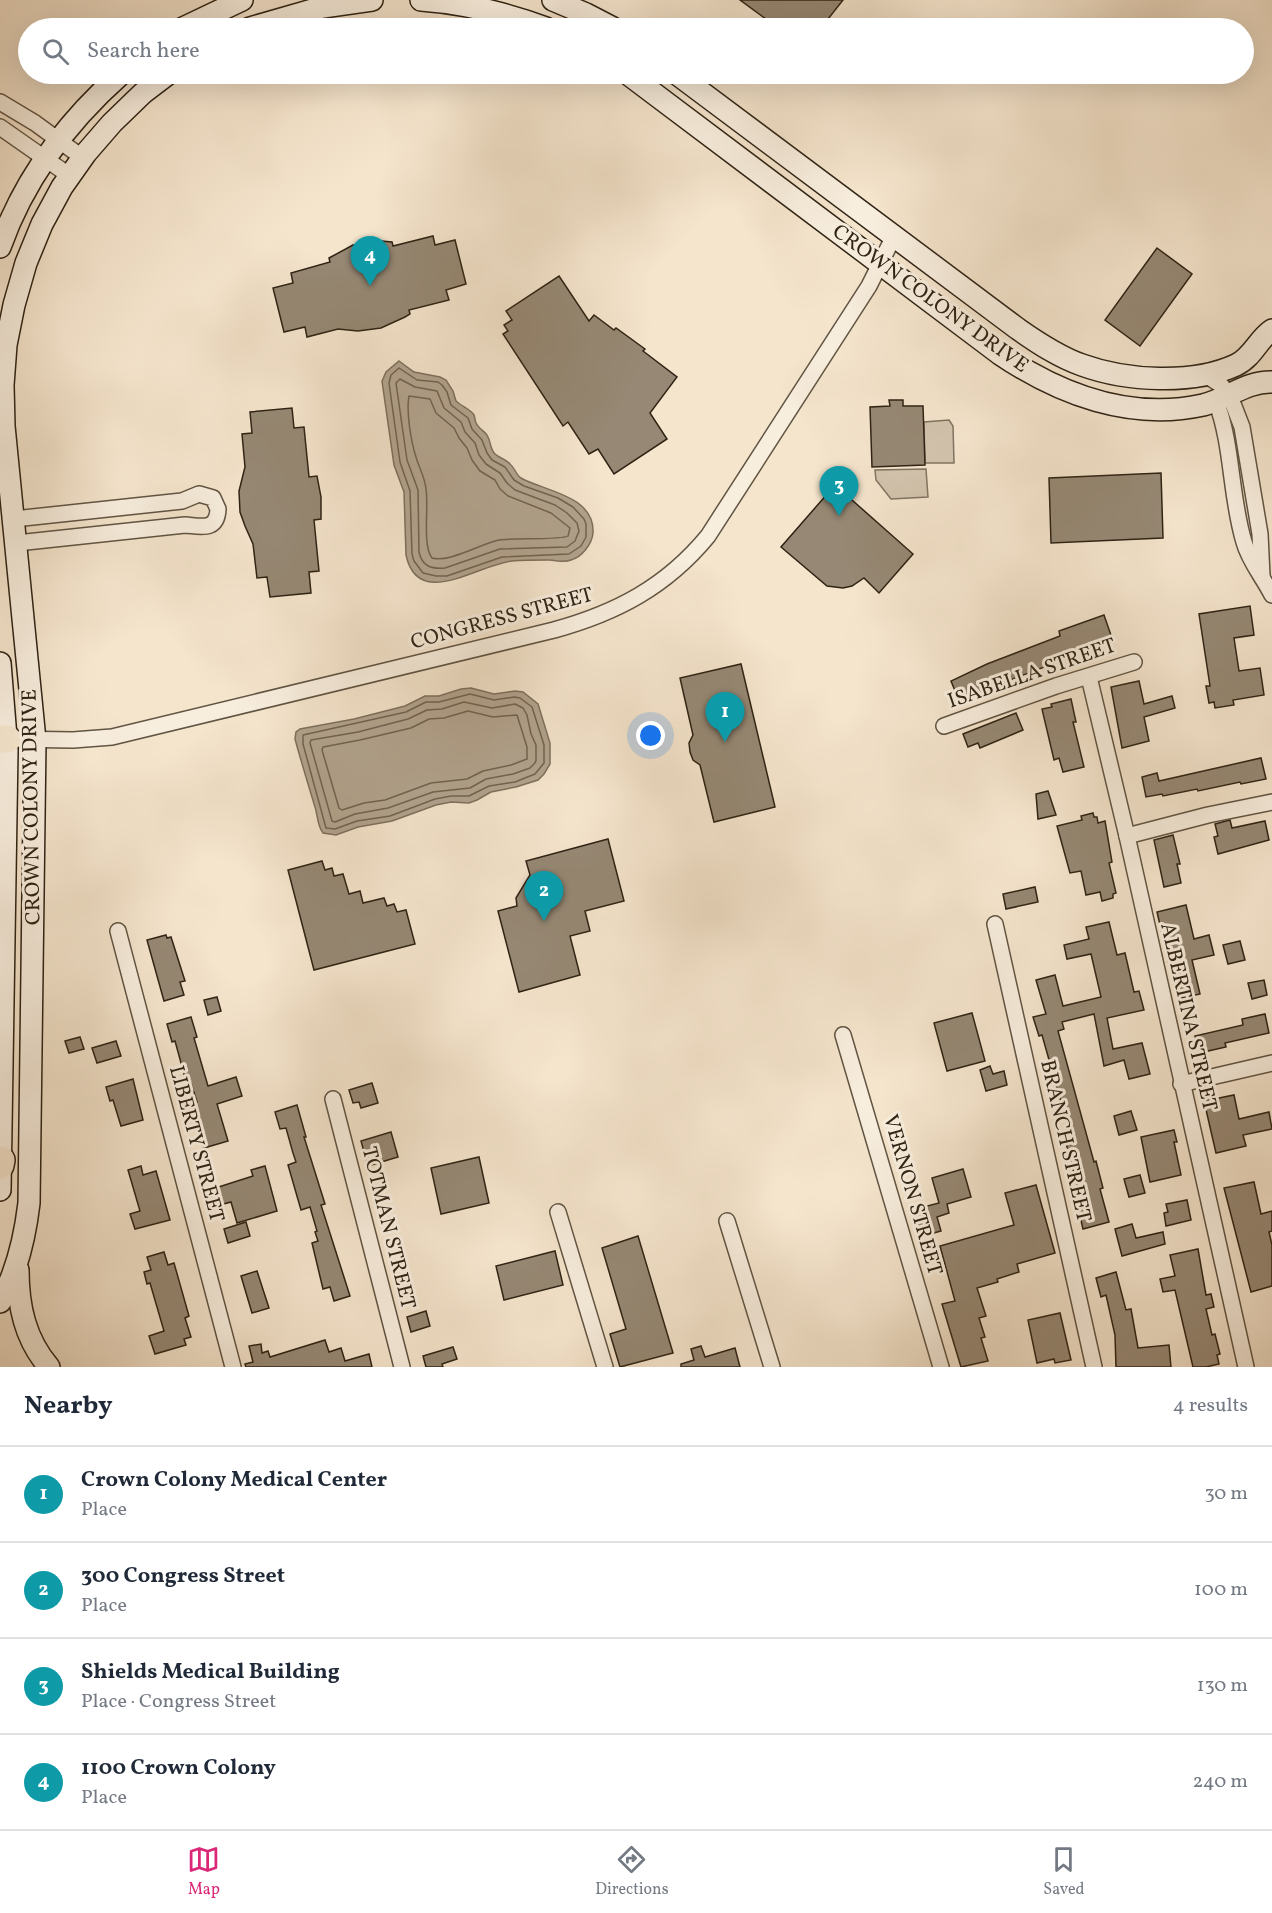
<!DOCTYPE html>
<meta charset="utf-8">
<style>
body{margin:0;font-family:Vollkorn,serif;background:#f6f6f7;color:#1f2937}
.you{position:absolute;left:651px;top:736px;width:21px;height:21px;margin:-15px;border:4px solid #fff;border-radius:50%;background:#1a73e8;box-shadow:0 0 0 9px #1a73e833}
.badge{display:grid;place-items:center;width:39px;height:39px;border-radius:50%;background:#db2777;color:#fff;font-size:20px;font-weight:700}
.pin{position:absolute;translate:-50% -50px;filter:drop-shadow(0 2px 3px #0008)}
.pin::after{content:'';position:absolute;top:32px;width:21px;height:18px;background:inherit;clip-path:polygon(0 0,100% 0,50% 100%)}
.list{margin:0;padding:0;list-style:none}
h2{display:flex;justify-content:space-between;align-items:center;height:78px;margin:0;padding:0 24px;font-size:26px}
h2 small{font-size:20px;font-weight:400;color:#747a83}
.list li{display:grid;grid-template-columns:39px 1fr auto;gap:18px;align-items:center;box-sizing:border-box;height:96px;padding:0 24px;border-top:2px solid #e0e1e3}
.list b{display:block;font-size:22px;white-space:nowrap}
.list p{margin:0;font-size:20px;white-space:nowrap;color:#747a83}
.list em{font-size:20px;font-style:normal;color:#747a83}
.icon{flex:none;width:33px;height:33px;fill:none;stroke:currentColor;stroke-width:2;stroke-linecap:round;stroke-linejoin:round}
.map{position:relative;flex:none;width:1272px;height:1367px;overflow:hidden}
.search{position:absolute;background:#fff;box-shadow:0 6px 24px #0002;left:18px;right:18px;top:18px;height:66px;display:flex;align-items:center;gap:15px;box-sizing:border-box;padding:0 21px;border-radius:33px;color:#747a83;font-size:22px}
.sheet{height:462px;background:#fff}
nav{display:flex;justify-content:space-around;align-items:center;box-sizing:border-box;height:84px;border-top:2px solid #e0e1e3;background:#fff;font-size:16px;color:#747a83}
nav a{display:grid;justify-items:center;gap:3px}
nav .on{color:#db2777}
.map>svg:first-child{display:block}
</style>
<div class="map">
<svg width="1272" height="1367" viewBox="0 0 1272 1367">
<rect width="100%" height="100%" fill="#f5e5cd"/>
<filter id="stains"><feTurbulence type="fractalNoise" baseFrequency=".00333" numOctaves="4"/><feColorMatrix values="0 0 0 0 .2 0 0 0 0 .09 0 0 0 0 .02 0 0 0 .5 -.17"/></filter>
<radialGradient id="worn" r=".72"><stop offset=".6" stop-color="#630" stop-opacity="0"/><stop offset="1" stop-color="#630" stop-opacity=".3"/></radialGradient>
<g fill="#d3c4ae" stroke="#817461" stroke-width="1.5">
<polygon points="949,420 953,426 954,463 925,463 924,422"/>
<polygon points="926,469 928,497 891,499 876,480 875,470"/>
</g>
<g fill="#b2a38e" stroke="#7e705d" stroke-width="1.5">
<path d="M399,361L414,372L440,377L446,380L453,391L456,401C461,406 470,409 474,415C475,417 475,421 476,423C479,429 486,432 488,437C491,443 490,449 495,454C499,458 506,459 510,464C515,468 516,475 521,478C543,491 595,495 593,533C592,544 582,557 571,560C564,563 556,560 549,560C537,560 524,560 512,561C479,564 418,611 406,555L404,492L394,465L382,381L386,372Z"/>
<path d="M471,688L494,694L515,691L523,692L538,704L550,743V764L544,774L538,780L516,787L491,792L477,800L469,803L451,802L436,805L392,821L358,827L336,835L323,833C317,825 318,816 315,807C308,784 301,761 295,739L296,732L300,729L354,719L405,706L425,696H439L461,689Z"/>
</g>
<g fill="none" stroke-linecap="round" stroke-linejoin="round">
<g stroke="#706351" stroke-width="1.5">
<polygon points="399,368 417,380 438,382 442,385 447,392 451,405 468,418 472,429 482,440 487,453 492,460 505,467 514,480 524,486 558,498 573,507 584,519 586,524 586,537 581,546 569,554 502,557 447,576 436,576 423,573 414,561 412,554 410,491 400,462 389,383 391,375"/>
<path d="M400,379L415,387L437,391L444,408L461,422L465,432L475,443L479,455L486,464L500,473L507,483L515,490L555,505L567,513L577,523L579,531L575,541L567,547L500,549L445,568C432,569 422,567 419,552L418,490L407,460L396,383Z"/>
<path d="M409,396L430,399L436,413L454,428L459,438L467,448L472,460L480,471L495,480L500,489L508,496L551,513L570,528L568,536C562,540 512,538 499,540C480,544 449,563 432,558C422,545 429,507 426,489C425,477 419,468 416,457C411,442 406,411 409,396Z"/>
<polygon points="470,694 494,700 514,697 520,698 532,707 544,745 544,763 535,774 515,782 489,786 469,796 451,796 435,799 390,816 357,821 335,829 326,828 303,744 303,735 406,712 426,702 439,702"/>
<polygon points="464,702 492,708 515,704 523,708 527,715 531,734 536,745 536,761 534,764 530,768 513,774 486,779 470,788 433,792 388,808 355,814 335,822 332,821 310,743 311,740 358,732 408,719 427,710 442,709"/>
<polygon points="468,711 493,717 517,715 527,747 527,759 511,765 483,771 467,779 431,783 385,800 364,803 342,810 339,808 322,750 323,747 360,740 411,728 429,719 444,718"/>
</g>
</g>
<g fill="#968874" stroke="#2f2314" stroke-width="1.5">
<polygon points="740,0 843,0 821,28 778,28"/>
<polygon points="433,236 435,245 455,240 466,284 446,290 449,300 409,310 410,314 405,317 381,328 358,331 338,329 307,337 305,327 284,332 273,288 293,283 291,273 330,262 329,258 353,245 381,241 392,242 393,246"/>
<polygon points="1157,248 1192,274 1140,346 1105,320"/>
<polygon points="559,276 589,321 594,315 614,330 616,328 645,349 643,351 677,377 650,413 667,439 614,474 598,449 589,454 568,422 563,426 503,334 508,331 504,325 512,320 506,311"/>
<polygon points="889,400 903,400 903,406 923,406 925,465 872,467 870,407 890,406"/>
<polygon points="292,408 294,428 304,427 309,477 317,476 321,497 321,519 314,520 319,571 309,572 311,593 270,597 267,577 257,578 253,544 245,526 240,512 239,491 245,467 242,434 252,433 250,412"/>
<polygon points="1161,473 1163,538 1051,543 1049,478"/>
<polygon points="835,485 913,554 879,593 864,578 852,586 843,588 827,586 781,547"/>
<polygon points="1250,606 1254,635 1234,638 1239,671 1260,668 1264,695 1233,700 1234,705 1215,708 1214,702 1209,703 1206,686 1210,686 1199,614"/>
<polygon points="1104,615 1113,641 976,693 978,698 961,705 951,681 987,664 1060,636 1059,631"/>
<polygon points="741,664 775,807 714,822 700,765 693,760 690,752 689,743 693,735 680,678"/>
<polygon points="1139,681 1144,704 1172,696 1175,708 1144,717 1149,741 1122,748 1111,687"/>
<polygon points="1071,699 1076,722 1073,722 1084,767 1063,772 1059,758 1054,760 1042,709 1052,707 1051,704"/>
<polygon points="1016,713 1023,730 980,748 978,743 968,747 963,734"/>
<polygon points="1261,758 1266,779 1241,784 1240,782 1198,791 1197,789 1163,796 1162,794 1146,797 1142,777 1157,773 1159,781"/>
<polygon points="1048,791 1056,815 1038,819 1036,794"/>
<polygon points="1093,813 1094,817 1097,817 1098,823 1105,821 1112,862 1109,863 1116,893 1113,894 1113,898 1102,901 1100,892 1086,895 1081,871 1070,873 1057,826 1082,820 1081,816"/>
<polygon points="1230,820 1232,828 1265,821 1269,840 1218,854 1214,837 1218,836 1215,824"/>
<polygon points="1173,835 1180,864 1177,864 1181,883 1164,887 1154,840"/>
<polygon points="608,839 624,901 585,911 590,931 570,936 580,975 519,992 498,911 517,906 516,898 530,875 526,861"/>
<polygon points="322,861 325,870 332,868 334,876 343,874 349,894 360,891 363,903 384,898 387,906 394,904 397,912 406,910 415,944 314,970 288,870"/>
<polygon points="1035,887 1038,902 1006,909 1003,894"/>
<polygon points="1186,905 1194,939 1209,935 1214,955 1192,960 1200,994 1177,999 1157,912"/>
<polygon points="1109,922 1117,955 1125,953 1134,992 1139,991 1144,1010 1107,1018 1113,1049 1142,1043 1150,1074 1129,1079 1124,1060 1104,1066 1094,1014 1062,1022 1064,1029 1058,1031 1094,1162 1096,1161 1103,1188 1100,1189 1109,1222 1083,1229 1078,1208 1083,1206 1064,1136 1070,1134 1042,1035 1039,1036 1033,1017 1046,1014 1036,980 1055,975 1063,1006 1101,997 1091,954 1067,959 1064,945 1089,939 1086,927"/>
<polygon points="166,935 167,938 171,937 185,981 180,982 184,995 164,1001 147,940"/>
<polygon points="1240,941 1245,960 1228,964 1223,945"/>
<polygon points="1264,980 1267,995 1252,999 1248,983"/>
<polygon points="217,997 221,1011 208,1015 204,1000"/>
<polygon points="972,1013 985,1061 947,1071 934,1023"/>
<polygon points="1265,1014 1269,1033 1225,1043 1226,1047 1199,1053 1195,1036 1243,1025 1242,1019"/>
<polygon points="191,1017 197,1037 194,1038 208,1086 236,1077 242,1096 217,1104 228,1141 204,1148 189,1104 197,1102 190,1080 186,1081 175,1041 172,1042 167,1024"/>
<polygon points="80,1037 84,1049 69,1053 65,1041"/>
<polygon points="116,1041 121,1056 97,1063 92,1048"/>
<polygon points="990,1066 993,1074 1004,1071 1007,1085 986,1091 980,1070"/>
<polygon points="133,1079 143,1120 121,1126 113,1100 110,1101 106,1087"/>
<polygon points="372,1083 378,1103 361,1108 359,1102 353,1103 349,1090"/>
<polygon points="1234,1095 1239,1119 1269,1112 1272,1129 1243,1135 1246,1146 1216,1153 1204,1101"/>
<polygon points="297,1105 306,1137 304,1137 325,1204 321,1205 350,1296 334,1301 330,1287 323,1289 312,1243 318,1241 315,1232 317,1231 310,1207 301,1210 288,1165 296,1162 293,1153 286,1128 280,1129 275,1112"/>
<polygon points="1131,1111 1137,1130 1119,1135 1114,1116"/>
<polygon points="1174,1130 1177,1142 1174,1142 1181,1175 1150,1182 1141,1137"/>
<polygon points="391,1132 398,1157 368,1166 361,1141"/>
<polygon points="479,1157 489,1203 441,1214 431,1168"/>
<polygon points="141,1166 143,1175 156,1171 170,1220 135,1229 130,1214 140,1211 128,1170"/>
<polygon points="265,1166 277,1211 237,1223 231,1202 220,1205 219,1200 209,1203 206,1191 253,1176 251,1170"/>
<polygon points="963,1169 971,1197 947,1204 949,1213 937,1217 941,1231 923,1236 920,1227 917,1228 912,1210 939,1203 932,1178"/>
<polygon points="1140,1175 1145,1193 1129,1197 1124,1179"/>
<polygon points="1254,1182 1261,1214 1272,1211 1272,1231 1269,1232 1272,1245 1272,1286 1251,1292 1224,1188"/>
<polygon points="1036,1185 1055,1253 1017,1264 1019,1272 997,1279 998,1282 977,1288 986,1316 979,1318 985,1337 981,1338 988,1361 961,1367 942,1304 955,1301 940,1246 1014,1225 1005,1193"/>
<polygon points="1187,1200 1191,1220 1166,1226 1164,1213 1168,1212 1166,1204"/>
<polygon points="246,1222 250,1236 228,1243 224,1229"/>
<polygon points="1132,1224 1136,1238 1163,1232 1165,1244 1122,1256 1115,1229"/>
<polygon points="638,1236 673,1353 620,1367 610,1334 626,1329 602,1248"/>
<polygon points="1198,1249 1206,1295 1211,1294 1214,1307 1206,1309 1212,1335 1215,1334 1220,1354 1217,1355 1219,1364 1206,1367 1193,1367 1175,1290 1163,1292 1160,1279 1175,1276 1170,1255"/>
<polygon points="555,1251 563,1285 504,1300 496,1266"/>
<polygon points="164,1252 168,1265 174,1263 189,1316 185,1318 191,1337 184,1339 186,1345 155,1354 149,1336 164,1331 150,1283 147,1284 144,1272 151,1270 147,1257"/>
<polygon points="257,1271 269,1308 252,1313 241,1276"/>
<polygon points="1116,1272 1126,1310 1131,1309 1138,1348 1169,1345 1171,1367 1116,1367 1115,1335 1106,1295 1101,1297 1096,1278"/>
<polygon points="426,1311 430,1326 411,1332 407,1317"/>
<polygon points="1060,1313 1071,1360 1055,1363 1054,1359 1037,1363 1028,1320"/>
<polygon points="325,1340 329,1352 341,1348 345,1361 369,1354 372,1367 246,1367 245,1364 253,1362 249,1346 261,1344 262,1353 268,1351 270,1357"/>
<polygon points="701,1346 705,1357 735,1348 740,1367 681,1367 681,1364 694,1360 691,1349"/>
<polygon points="453,1347 457,1359 442,1364 443,1367 426,1367 423,1356"/>
</g>
<g fill="none" stroke-linecap="round" stroke-linejoin="round">
<g stroke="#605442" stroke-width="18">
<g id="street">
<polyline points="0,102 35,123 83,158"/>
<polyline points="0,127 70,176"/>
<polyline points="1204,374 1221,385 1230,396 1242,427 1260,534 1262,576"/>
<path d="M1216,401C1233,446 1230,496 1244,542C1249,561 1263,577 1272,595"/>
<path d="M14,519L182,501L199,494L213,498L218,509C217,532 200,526 185,525L17,543"/>
<polyline points="1089,677 1127,836 1246,1367"/>
<polyline points="944,726 1056,686 1134,662"/>
<path d="M7,739L73,740L112,737L554,630C616,613 666,587 708,536L869,286L894,236"/>
<polyline points="1127,836 1208,815 1272,802"/>
<polyline points="995,924 1094,1367"/>
<polyline points="118,931 233,1367"/>
<polyline points="843,1035 941,1367"/>
<polyline points="1181,1084 1272,1063"/>
<polyline points="333,1099 402,1367"/>
<polyline points="558,1212 605,1367"/>
<polyline points="727,1221 772,1367"/>
</g>
</g>
<g stroke="#2f2314" stroke-width="24">
<g id="secondary">
<path d="M421,0C464,3 505,13 546,28"/>
<polyline points="553,0 586,14 613,28"/>
<polyline points="183,28 242,0"/>
<polyline points="250,28 323,7 372,0"/>
<path d="M628,74L1000,354C1059,394 1130,421 1203,405C1227,399 1247,381 1272,382"/>
<path d="M677,74L1018,329C1038,343 1059,357 1082,365C1126,381 1193,385 1236,365C1253,357 1258,339 1272,330"/>
<path d="M0,247C24,179 68,121 121,74"/>
<polyline points="0,663 7,750 0,1190"/>
<path d="M18,1270C18,1306 25,1339 49,1367"/>
<path d="M0,1302C17,1272 25,1237 29,1203L35,740L4,426L3,385L6,345L14,305L26,263L42,224L62,187L86,153L112,123L143,93L168,74"/>
</g>
</g>
<g stroke="#2f2314" stroke-width="30">
<g id="highway">
<polyline points="0,739 7,739"/>
<polyline points="0,1165 1,1160"/>
</g>
</g>
<use href="#street" stroke="#f8eede" stroke-width="15"/>
<use href="#secondary" stroke="#f8eede" stroke-width="21"/>
<use href="#highway" stroke="#f5e5cd" stroke-width="27"/>
</g>
<g text-anchor="middle" dominant-baseline="central" stroke-width="6" stroke-linejoin="round" paint-order="stroke">
<g font-size="21" fill="#2f2314" stroke="#f8eede">
<text transform="translate(930 299) rotate(36)">CROWN COLONY DRIVE</text>
<text transform="translate(502 619) rotate(-15)">CONGRESS STREET</text>
<text transform="translate(1032 674) rotate(-19)">ISABELLA STREET</text>
<text transform="translate(32 807) rotate(-91)">CROWN COLONY DRIVE</text>
<text transform="translate(1188 1017) rotate(77)">ALBERTINA STREET</text>
<text transform="translate(1065 1141) rotate(77)">BRANCH STREET</text>
<text transform="translate(196 1144) rotate(75)">LIBERTY STREET</text>
<text transform="translate(912 1195) rotate(74)">VERNON STREET</text>
<text transform="translate(388 1228) rotate(76)">TOTMAN STREET</text>
</g>
</g>
<rect width="100%" height="100%" filter="url(#stains)"/>
<rect width="100%" height="100%" fill="url(#worn)"/>
</svg>
<div class="you"></div>
<div class="pin badge" style="left:725px;top:742px;background:#0f9aa8">1</div>
<div class="pin badge" style="left:544px;top:921px;background:#0f9aa8">2</div>
<div class="pin badge" style="left:839px;top:516px;background:#0f9aa8">3</div>
<div class="pin badge" style="left:370px;top:286px;background:#0f9aa8">4</div>
<div class="search"><svg class="icon" aria-label="search" viewBox="0 0 24 24"><circle cx="10" cy="10" r="6"/><path d="M15 15l6 6"/></svg>Search here</div>
</div>
<section class="sheet">
<h2>Nearby<small>4 results</small></h2>
<ul class="list">
<li><span class="badge" style="background:#0f9aa8">1</span><div><b>Crown Colony Medical Center</b><p>Place</p></div><em>30 m</em></li>
<li><span class="badge" style="background:#0f9aa8">2</span><div><b>300 Congress Street</b><p>Place</p></div><em>100 m</em></li>
<li><span class="badge" style="background:#0f9aa8">3</span><div><b>Shields Medical Building</b><p>Place · Congress Street</p></div><em>130 m</em></li>
<li><span class="badge" style="background:#0f9aa8">4</span><div><b>1100 Crown Colony</b><p>Place</p></div><em>240 m</em></li>
</ul>
</section>
<nav>
<a class="on"><svg class="icon" aria-label="map" viewBox="0 0 24 24"><path d="M3 6l6-2 6 2 6-2v14l-6 2-6-2-6 2zM9 4v14M15 6v14"/></svg>Map</a>
<a><svg class="icon" aria-label="directions" viewBox="0 0 24 24"><path d="M12 3l9 9-9 9-9-9zM9 14v-3h6M13 9l2 2-2 2"/></svg>Directions</a>
<a><svg class="icon" aria-label="saved" viewBox="0 0 24 24"><path d="M7 4h10v16l-5-4-5 4z"/></svg>Saved</a>
</nav>
